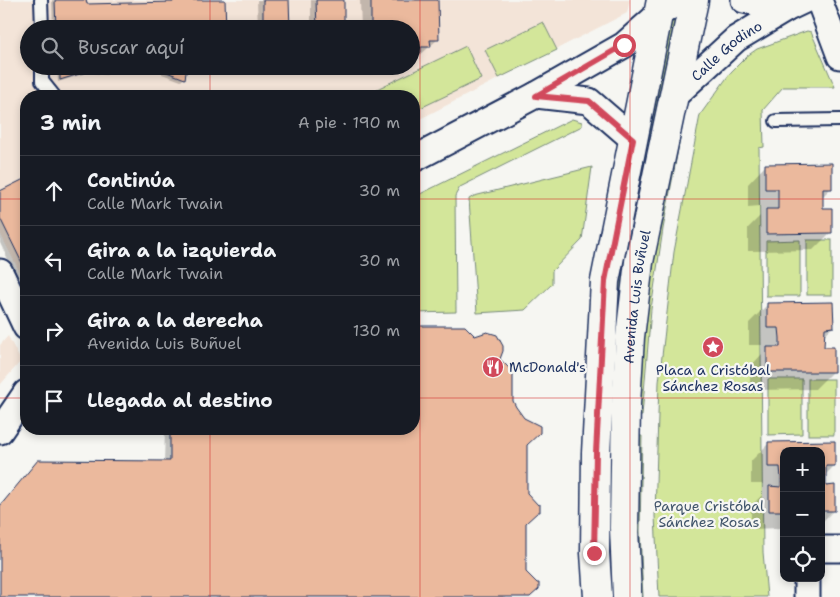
<!DOCTYPE html>
<html lang="es">
<meta charset="utf-8">
<style>
body{margin:0;font-family:"Shantell Sans",sans-serif;background:#242831;color:#f1f3f6}
.controls{position:absolute;right:15px;bottom:15px;display:grid;overflow:hidden;border-radius:10px;box-shadow:0 2px 8px #0003}
.controls button{width:45px;height:45px;display:grid;place-items:center;padding:0;border:0;border-bottom:1px solid #363941;background:#171b24;color:#f1f3f6;font:25px sans-serif}
.stop{position:absolute;width:15px;height:15px;margin:-11px;border:4px solid #d1495b;border-radius:50%;background:#fff}
.stop.end{background:#d1495b;border-color:#fff;box-shadow:0 1px 5px #0008}
.list{margin:0;padding:0;list-style:none}
h2{display:flex;justify-content:space-between;align-items:center;height:65px;margin:0;padding:0 20px;font-size:21px}
h2 small{font-size:16px;font-weight:400;color:#9ea1a6}
.list li{display:grid;grid-template-columns:32px 1fr auto;gap:15px;align-items:center;box-sizing:border-box;height:70px;padding:0 20px;border-top:1px solid #363941}
.list b{display:block;font-size:19px;white-space:nowrap}
.list p{margin:0;font-size:16px;white-space:nowrap;color:#9ea1a6}
.list em{font-size:16px;font-style:normal;color:#9ea1a6}
.icon{flex:none;width:28px;height:28px;fill:none;stroke:currentColor;stroke-width:2;stroke-linecap:round;stroke-linejoin:round}
.map{position:relative;flex:none;width:840px;height:597px;overflow:hidden}
.search{position:absolute;background:#171b24;box-shadow:0 2px 8px #0003;left:20px;top:20px;width:400px;height:55px;display:flex;align-items:center;gap:12px;box-sizing:border-box;padding:0 18px;border-radius:28px;color:#9ea1a6;font-size:19px}
.panel{position:absolute;background:#171b24;box-shadow:0 2px 8px #0003;left:20px;top:90px;width:400px;height:345px;border-radius:20px}
.map>svg:first-child{display:block}
</style>
<div class="map">
<svg width="840" height="597" viewBox="0 0 840 597">
<rect width="100%" height="100%" fill="#f6f6f2"/>
<filter id="ink" filterUnits="userSpaceOnUse"><feTurbulence type="fractalNoise" baseFrequency=".02" numOctaves="2"/><feDisplacementMap in="SourceGraphic" scale="10" xChannelSelector="R" yChannelSelector="G"/><feConvolveMatrix kernelMatrix="1 2 1 2 8 2 1 2 1" color-interpolation-filters="sRGB"/></filter>
<g filter="url(#ink)">
<g fill="#f3e4d8" fill-rule="evenodd">
<path d="M0,0H630L627,13L414,122V96H26V285L0,233ZM29,29H411V66H29Z"/>
<polygon points="8,336 21,361 0,385 0,345"/>
</g>
<g fill="#d3e69a" stroke="#778a7c">
<polygon points="672,12 678,13 614,418 608,417 618,300 623,258"/>
<polygon points="543,22 557,50 499,78 485,50"/>
<polygon points="807,31 811,32 835,87 783,87 763,110 764,147 759,148 763,552 767,597 659,597 655,516 659,382 674,252 700,115 731,72 747,56 757,49"/>
<polygon points="466,46 481,79 414,111 414,96 381,96 377,89"/>
<path d="M686,107L663,229L651,309L642,416H638C643,342 651,269 665,196C671,166 675,136 686,107Z"/>
<polygon points="572,119 582,122 582,126 460,187 455,196 456,312 414,313 414,197"/>
<polygon points="592,167 582,240 552,271 552,284 525,310 477,313 469,199 474,196"/>
<polygon points="800,240 800,296 766,296 766,241"/>
<rect x="807" y="240" width="25" height="55"/>
<polygon points="768,379 802,379 802,434 768,435"/>
<rect x="808" y="379" width="26" height="56"/>
<polygon points="607,434 614,434 615,597 609,597"/>
<polygon points="637,436 642,436 640,531 643,597 638,597"/>
</g>
<g fill="#0003">
<polygon points="52,0 85,0 85,5 171,3 171,0 224,0 225,29 53,29"/>
<polygon points="257,0 288,0 288,29 258,29"/>
<rect x="311" y="0" width="31" height="29"/>
<polygon points="360,0 437,0 437,40 418,57 414,57 411,60 411,29 361,29"/>
<polygon points="57,66 186,66 184,78 181,81 162,74 161,67 108,69 109,73 106,75 88,72 58,82"/>
<polygon points="349,66 377,66 377,71 375,74 349,75"/>
<polygon points="386,66 403,66 400,69 390,69"/>
<polygon points="766,165 831,188 822,197 822,210 831,232 813,250 748,251 748,228 760,216 760,206 748,207 748,184"/>
<polygon points="26,179 26,289 23,290 0,243 0,192"/>
<polygon points="767,305 833,327 823,336 823,348 833,371 815,389 750,390 750,367 762,354 762,345 749,345 749,323"/>
<polygon points="414,327 464,327 498,360 526,445 525,494 539,511 525,522 525,573 528,597 0,597 0,507 164,462 165,429 414,429"/>
<polygon points="834,442 834,466 825,475 825,487 834,510 821,523 821,451 784,451 784,528 751,529 751,506 763,494 763,484 751,484 751,461 769,443"/>
</g>
<g fill="#ebb99d" stroke="#1b2f5e">
<polygon points="55,0 86,0 87,4 173,2 173,0 225,0 226,29 56,29"/>
<polygon points="263,0 289,0 290,29 263,29"/>
<polygon points="316,0 344,0 344,29 317,29"/>
<polygon points="371,0 438,0 439,40 430,40 431,47 421,47 421,52 411,58 411,29 371,29"/>
<polygon points="60,66 119,66 109,66 110,73 92,70 60,80"/>
<polygon points="164,66 187,66 185,79 164,71"/>
<polygon points="351,66 379,66 379,72 352,73"/>
<polygon points="832,163 832,189 823,189 823,208 832,208 832,233 766,234 766,209 778,209 778,189 765,189 765,164"/>
<polygon points="26,178 26,271 0,218 0,191"/>
<polygon points="833,302 834,327 825,328 824,347 834,347 834,372 767,372 767,347 780,347 780,338 779,328 767,328 767,303"/>
<polygon points="414,326 465,326 475,336 487,332 497,335 503,346 503,351 500,359 513,372 513,401 516,407 524,418 540,426 540,433 527,445 527,493 538,505 540,504 540,512 538,512 526,523 526,572 537,583 539,583 539,589 530,597 0,597 0,506 38,460 170,461 170,429 414,429"/>
<polygon points="835,441 835,466 826,466 826,486 835,485 835,511 821,511 821,451 784,451 784,511 769,511 769,486 781,487 781,478 780,467 768,467 768,442"/>
</g>
<g fill="none" stroke-linecap="round" stroke-linejoin="round">
<g stroke="#1b2f5e" stroke-width="16">
<g id="lane">
<polyline points="41,0 42,29"/>
<polyline points="42,66 42,81 54,96"/>
<polyline points="776,121 840,120"/>
</g>
</g>
<g stroke="#1b2f5e" stroke-width="29">
<g id="street">
<polyline points="744,0 786,9"/>
<polyline points="819,0 840,56"/>
<polyline points="536,95 589,101 633,139"/>
<path id="s1" d="M673,97L736,39L786,9L805,0"/>
<polyline points="414,159 536,95 624,45 659,14 680,0"/>
<polyline points="0,272 26,327"/>
<polyline points="0,431 26,393"/>
<polyline points="821,549 840,549"/>
<polyline points="807,578 807,597"/>
</g>
</g>
<g stroke="#1b2f5e" stroke-width="31">
<g id="secondary">
<polyline points="598,597 595,553 596,453 605,281 661,0"/>
<path id="s2" d="M627,597L624,528L626,404L630,337L639,262L694,0"/>
</g>
</g>
<use href="#lane" stroke="#f6f6f2" stroke-width="12"/>
<use href="#street" stroke="#f6f6f2" stroke-width="25"/>
<use href="#secondary" stroke="#f6f6f2" stroke-width="28"/>
</g>
</g>
<g fill="none" stroke-linecap="round" stroke-linejoin="round" filter="url(#ink)">
<polyline stroke="#d1495b" stroke-width="6" points="594,553 596,453 605,281 633,139 589,101 536,96 624,45"/>
</g>
<path fill="none" stroke="#d62828" stroke-width="1" stroke-opacity="0.55" d="M210,0V29M420,0V597M630,0V597M210,66V96M0,199H26M414,199H840M0,398H26M414,398H840M210,429V597"/>
<defs>
<g id="sight-disc" transform="scale(1.125)"><circle r="9.5" fill="#d1495b" stroke="#f6f6f2"/><path d="M0-6L1.8-2.2L6-1.7L2.9 1.2L3.7 5.4L0 3.3L-3.7 5.4L-2.9 1.2L-6-1.7L-1.8-2.2Z" fill="#fff"/></g>
<g id="restaurant-disc" transform="scale(1.125)"><circle r="9.5" fill="#d1495b" stroke="#f6f6f2"/><path d="M-5-6h1v4h1v-4h1v4h1v-4h1v5L-1.5 .5V6h-2V.5L-5-1ZM5-6V6H3V1.5H1.5Q1.5-4 5-6Z" fill="#fff"/></g>
</defs>
<g fill-rule="evenodd">
<use href="#sight-disc" x="713" y="347"/>
<use href="#restaurant-disc" x="493" y="367"/>
</g>
<g text-anchor="middle" dominant-baseline="central" stroke-width="4.5" stroke-linejoin="round" paint-order="stroke">
<g font-size="14" fill="#1b2f5e" stroke="#f6f6f2">
<text stroke="none"><textPath href="#s1" startOffset="71">Calle Godino</textPath></text>
<text stroke="none"><textPath href="#s2" startOffset="301">Avenida Luis Buñuel</textPath></text>
</g>
<g font-size="14" fill="#1b2f5e" stroke="#f6f6f2" text-anchor="start">
<text x="509" y="367">McDonald's</text>
<text x="713" y="370" text-anchor="middle">Placa a Cristóbal<tspan x="713" dy="16">Sánchez Rosas</tspan></text>
</g>
<g font-size="14" fill="#40546a" stroke="#f6f6f2">
<text x="709" y="506">Parque Cristóbal<tspan x="709" dy="16">Sánchez Rosas</tspan></text>
</g>
</g>
</svg>
<div class="controls">
<button>+</button>
<button>−</button>
<button><svg class="icon" aria-label="locate" viewBox="0 0 24 24"><circle cx="12" cy="12" r="6"/><path d="M12 2v4M12 18v4M2 12h4M18 12h4"/></svg></button>
</div>
<div class="stop" style="left:624px;top:45px"></div>
<div class="stop end" style="left:594px;top:553px"></div>
<div class="search"><svg class="icon" aria-label="search" viewBox="0 0 24 24"><circle cx="10" cy="10" r="6"/><path d="M15 15l6 6"/></svg>Buscar aquí</div>
<section class="panel">
<h2>3 min<small>A pie · 190 m</small></h2>
<ul class="list">
<li><svg class="icon" aria-label="ahead" viewBox="0 0 24 24"><path d="M12 20V5M6 11l6-6 6 6"/></svg><div><b>Continúa</b><p>Calle Mark Twain</p></div><em>30 m</em></li>
<li><svg class="icon" aria-label="left" viewBox="0 0 24 24"><path d="M17 20v-9H6M10 6l-5 5 5 5"/></svg><div><b>Gira a la izquierda</b><p>Calle Mark Twain</p></div><em>30 m</em></li>
<li><svg class="icon" aria-label="right" viewBox="0 0 24 24"><path d="M7 20v-9h11M14 6l5 5-5 5"/></svg><div><b>Gira a la derecha</b><p>Avenida Luis Buñuel</p></div><em>130 m</em></li>
<li><svg class="icon" aria-label="arrive" viewBox="0 0 24 24"><path d="M6 21V4h12l-3 4 3 4H6"/></svg><div><b>Llegada al destino</b></div></li>
</ul>
</section>
</div>
